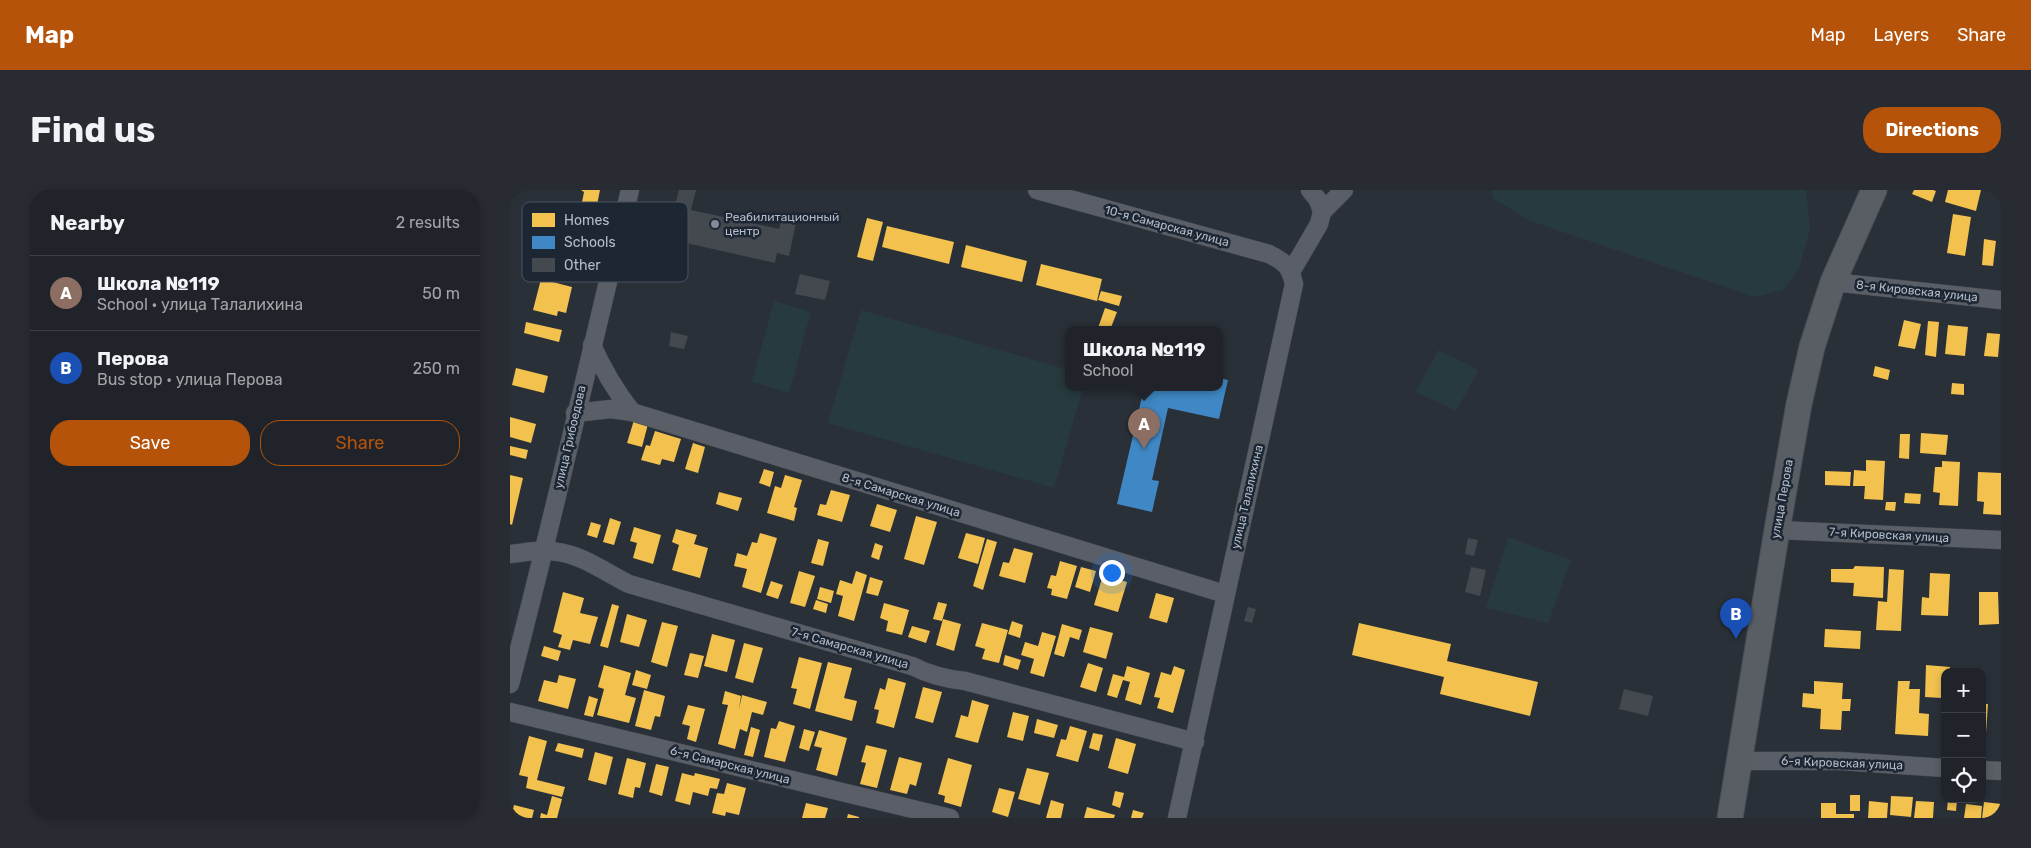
<!DOCTYPE html>
<meta charset="utf-8">
<style>
body{margin:0;font-family:Rubik,sans-serif;background:#282c32;color:#f1f3f6}
.controls{position:absolute;right:15px;bottom:15px;display:grid;overflow:hidden;border-radius:10px;box-shadow:0 2px 8px #0003}
.controls button{width:45px;height:45px;display:grid;place-items:center;padding:0;border:0;border-bottom:1px solid #3d4147;background:#20242a;color:#f1f3f6;font:25px sans-serif}
.you{position:absolute;left:601px;top:382px;width:18px;height:18px;margin:-12px;border:4px solid #fff;border-radius:50%;background:#1a73e8;box-shadow:0 0 0 8px #1a73e833}
.badge{display:grid;place-items:center;width:32px;height:32px;border-radius:50%;background:#b45309;color:#fff;font-size:16px;font-weight:700}
.pin{position:absolute;translate:-50% -41px;filter:drop-shadow(0 1px 2px #0008)}
.pin::after{content:'';position:absolute;top:26px;width:18px;height:15px;background:inherit;clip-path:polygon(0 0,100% 0,50% 100%)}
.popup{position:absolute;left:555px;top:136px;width:158px;height:65px;box-sizing:border-box;display:grid;place-content:center;border-radius:10px;background:#20242a;filter:drop-shadow(0 1px 4px #0005);font-size:16px;white-space:nowrap;color:#a2a4a8}
.popup b{font-size:19px;color:#f1f3f6}
.popup::after{content:'';position:absolute;left:50%;top:100%;margin-left:-10px;border:10px solid transparent;border-top-color:#20242a}
.list{margin:0;padding:0;list-style:none}
h2{display:flex;justify-content:space-between;align-items:center;height:65px;margin:0;padding:0 20px;font-size:21px}
h2 small{font-size:16px;font-weight:400;color:#a2a4a8}
.list li{display:grid;grid-template-columns:32px 1fr auto;gap:15px;align-items:center;box-sizing:border-box;height:75px;padding:0 20px;border-top:1px solid #3d4147}
.list b{display:block;font-size:19px;white-space:nowrap}
.list p{margin:0;font-size:16px;white-space:nowrap;color:#a2a4a8}
.list em{font-size:16px;font-style:normal;color:#a2a4a8}
.actions{display:flex;gap:10px;padding:15px 20px}
.actions a{flex:1;padding:11px 0;border:1px solid #b45309;border-radius:20px;text-align:center;font-size:18px;color:#b45309}
.actions .main{background:#b45309;color:#fff}
.icon{flex:none;width:28px;height:28px;fill:none;stroke:currentColor;stroke-width:2;stroke-linecap:round;stroke-linejoin:round}
.map{position:relative;flex:none;width:1491px;height:628px;overflow:hidden;border-radius:20px}
header{display:flex;align-items:center;gap:30px;box-sizing:border-box;height:70px;padding:0 25px;background:#b45309;color:#fff}
header strong{font-size:24px}
nav{display:flex;gap:28px;margin-inline-start:auto;font-size:18px}
.intro{display:flex;align-items:center;justify-content:space-between;box-sizing:border-box;height:120px;padding:0 30px}
h1{margin:0;font-size:35px}
.button{padding:12px 22px;border-radius:20px;background:#b45309;color:#fff;font-size:18px;font-weight:700}
main{display:flex;gap:30px;padding:0 30px}
aside{flex:1;background:#20242a;border-radius:20px;box-shadow:0 2px 8px #0003}
.map>svg:first-child{display:block}
</style>
<header>
<strong>Map</strong>
<nav><a>Map</a><a>Layers</a><a>Share</a></nav>
</header>
<div class="intro"><h1>Find us</h1><a class="button">Directions</a></div>
<main>
<aside>
<h2>Nearby<small>2 results</small></h2>
<ul class="list">
<li><span class="badge" style="background:#8d6e63">A</span><div><b>Школа №119</b><p>School · улица Талалихина</p></div><em>50 m</em></li>
<li><span class="badge" style="background:#1a4fb4">B</span><div><b>Перова</b><p>Bus stop · улица Перова</p></div><em>250 m</em></li>
</ul>
<div class="actions"><a class="main">Save</a><a>Share</a></div>
</aside>
<div class="map">
<svg width="1491" height="628" viewBox="0 0 1491 628">
<rect width="100%" height="100%" fill="#2a3038"/>
<g fill="#273a3e">
<polygon points="981,0 1296,0 1300,39 1289,79 1273,100 1245,107 1020,31 984,9"/>
<polygon points="264,111 301,122 279,203 242,192"/>
<polygon points="351,120 559,180 559,198 573,198 544,298 318,233"/>
<polygon points="928,160 969,180 946,221 906,202"/>
<polygon points="998,347 1061,370 1038,433 976,418"/>
</g>
<g fill="#f2c14e">
<polygon points="71,0 90,0 87,15 72,12 74,2"/>
<polygon points="1404,0 1423,0 1426,1 1422,12 1402,4"/>
<polygon points="1438,0 1471,0 1466,21 1435,12"/>
<polygon points="1443,24 1461,27 1455,66 1437,63"/>
<polygon points="357,28 373,32 363,71 347,67"/>
<polygon points="37,32 72,40 68,58 32,49"/>
<polygon points="377,36 444,52 439,74 372,57"/>
<polygon points="1474,49 1486,51 1483,76 1472,75"/>
<polygon points="456,55 517,71 512,92 451,77"/>
<polygon points="27,56 48,61 45,76 23,71"/>
<polygon points="62,67 73,70 70,83 59,81"/>
<polygon points="531,74 592,89 587,111 526,95"/>
<polygon points="31,89 62,97 56,123 48,121 47,126 23,120"/>
<polygon points="591,101 612,106 609,116 588,110"/>
<polygon points="595,118 607,122 600,140 588,138"/>
<polygon points="1394,130 1411,134 1405,159 1388,156"/>
<polygon points="1418,131 1429,132 1426,167 1415,165"/>
<polygon points="16,132 52,140 49,152 14,143"/>
<polygon points="1438,135 1458,137 1455,166 1435,164"/>
<polygon points="1477,143 1490,144 1488,167 1474,166"/>
<polygon points="1365,176 1380,180 1378,190 1363,186"/>
<polygon points="6,178 38,186 34,203 2,195"/>
<polygon points="1442,193 1454,194 1454,205 1441,204"/>
<polygon points="0,227 26,234 21,253 0,247"/>
<polygon points="124,230 138,234 132,257 117,253"/>
<polygon points="145,241 171,249 164,272 152,269 150,275 131,270 136,255 140,256"/>
<polygon points="1411,243 1438,245 1436,265 1410,263"/>
<polygon points="1390,244 1400,244 1399,269 1389,268"/>
<polygon points="183,253 195,257 188,283 175,279"/>
<polygon points="0,256 18,260 16,269 0,265"/>
<polygon points="1356,270 1375,271 1373,310 1354,309 1355,296 1343,296 1344,280 1356,281"/>
<polygon points="1432,271 1450,272 1448,316 1429,315 1430,303 1423,302 1425,277 1432,277"/>
<polygon points="254,279 264,282 260,297 249,293"/>
<polygon points="1315,281 1341,282 1340,296 1315,295"/>
<polygon points="1468,282 1491,283 1491,325 1473,324 1474,312 1467,311"/>
<polygon points="0,285 13,288 2,335 0,334"/>
<polygon points="275,285 292,290 284,317 287,318 284,331 257,323 265,296 271,298"/>
<polygon points="321,300 340,305 332,332 307,325 310,314 316,315"/>
<polygon points="209,302 232,308 228,321 206,314"/>
<polygon points="1395,303 1411,304 1410,314 1394,313"/>
<polygon points="1376,312 1386,312 1385,321 1375,320"/>
<polygon points="367,314 387,320 380,342 360,336"/>
<polygon points="406,326 427,332 414,375 394,369"/>
<polygon points="100,328 111,332 104,355 93,352"/>
<polygon points="81,332 91,335 87,348 77,345"/>
<polygon points="124,337 151,345 143,374 123,368 127,353 120,351"/>
<polygon points="166,339 187,345 184,354 198,358 190,388 162,380 169,355 162,352"/>
<polygon points="250,343 267,348 251,403 232,397 237,379 224,376 227,363 237,366 242,352 247,353"/>
<polygon points="456,343 475,348 468,374 448,368"/>
<polygon points="308,349 319,352 313,376 301,373"/>
<polygon points="477,349 487,352 473,400 463,396"/>
<polygon points="365,353 373,356 369,370 361,367"/>
<polygon points="504,358 523,363 515,393 489,386 493,372 499,373"/>
<polygon points="550,371 567,376 557,409 541,405 542,399 537,398 541,385 546,386"/>
<polygon points="1345,376 1374,377 1373,408 1343,406 1344,393 1321,392 1321,379 1343,379"/>
<polygon points="571,377 586,381 580,402 565,397"/>
<polygon points="1379,379 1394,380 1391,441 1366,440 1368,411 1377,412"/>
<polygon points="289,381 305,386 295,417 280,413"/>
<polygon points="346,381 357,385 344,431 328,426 333,406 326,404 330,390 342,394"/>
<polygon points="1420,383 1440,384 1438,426 1411,425 1412,407 1419,408"/>
<polygon points="593,385 617,392 608,422 584,415"/>
<polygon points="360,387 373,391 368,406 356,403"/>
<polygon points="261,391 273,395 268,409 256,405"/>
<polygon points="310,397 324,401 321,413 307,409"/>
<polygon points="53,402 74,408 70,423 88,427 80,454 63,450 60,460 48,457 52,445 43,442"/>
<polygon points="1469,402 1488,402 1489,434 1469,435"/>
<polygon points="646,403 664,408 657,433 639,428"/>
<polygon points="306,410 318,414 316,423 303,419"/>
<polygon points="428,412 437,414 432,431 423,429"/>
<polygon points="374,413 399,420 392,445 376,441 378,431 370,428"/>
<polygon points="102,414 109,416 98,458 90,456"/>
<polygon points="117,424 137,430 129,457 110,452"/>
<polygon points="433,429 451,434 444,461 426,455"/>
<polygon points="502,431 513,435 510,448 498,444"/>
<polygon points="152,432 168,436 157,477 141,472"/>
<polygon points="472,433 498,440 489,473 472,469 475,459 465,456"/>
<polygon points="849,433 941,454 937,471 1028,492 1020,526 930,504 934,487 842,465"/>
<polygon points="552,434 572,440 569,450 560,447 554,467 544,464"/>
<polygon points="402,436 420,441 416,453 398,447"/>
<polygon points="580,437 603,443 596,469 573,462"/>
<polygon points="1315,439 1351,441 1350,459 1314,457"/>
<polygon points="532,442 546,446 534,487 520,483 524,469 511,465 515,452 528,456"/>
<polygon points="202,444 225,450 217,482 194,476"/>
<polygon points="234,453 253,458 243,493 225,488"/>
<polygon points="34,456 51,461 48,471 31,466"/>
<polygon points="180,463 194,466 188,488 174,485"/>
<polygon points="495,465 511,470 508,480 493,475"/>
<polygon points="289,467 312,473 300,519 283,514 287,499 281,498"/>
<polygon points="318,472 342,478 334,508 347,511 342,531 305,521"/>
<polygon points="578,473 593,478 586,502 570,497"/>
<polygon points="94,475 121,483 115,505 126,508 119,533 87,525 94,499 88,497"/>
<polygon points="1416,475 1440,477 1440,482 1435,482 1435,496 1432,495 1432,508 1415,507"/>
<polygon points="617,476 640,483 631,515 615,510 620,492 613,490 607,508 597,505 603,484 614,487"/>
<polygon points="664,476 675,480 663,523 647,518 650,508 644,507 651,482 661,485"/>
<polygon points="126,480 141,485 137,499 122,495"/>
<polygon points="49,485 66,489 58,519 28,511 34,490 47,493"/>
<polygon points="378,488 396,493 384,538 366,533 369,520 364,519 370,498 375,500"/>
<polygon points="1304,491 1333,493 1332,509 1341,509 1340,521 1332,521 1331,540 1310,539 1311,519 1292,517 1293,503 1304,504"/>
<polygon points="1388,491 1400,491 1399,499 1410,499 1409,523 1419,524 1418,546 1385,544"/>
<polygon points="413,497 432,502 423,533 405,528"/>
<polygon points="134,500 155,506 150,527 145,526 141,540 125,536"/>
<polygon points="215,501 231,506 229,519 232,505 257,512 253,525 242,522 237,542 230,539 225,559 208,554 218,515 212,514"/>
<polygon points="79,506 88,509 83,527 74,525"/>
<polygon points="462,510 479,515 468,553 445,547 451,525 458,527"/>
<polygon points="1472,514 1478,514 1476,543 1472,543"/>
<polygon points="178,515 195,519 186,552 177,549 180,536 172,534"/>
<polygon points="503,522 519,526 513,551 497,547"/>
<polygon points="527,529 548,535 544,548 524,543"/>
<polygon points="269,531 285,536 275,572 254,567 261,538 266,539"/>
<polygon points="560,536 577,541 568,572 546,566 551,549 556,550"/>
<polygon points="241,537 250,540 243,567 234,565"/>
<polygon points="294,539 305,542 299,561 289,558"/>
<polygon points="309,540 337,548 327,586 306,580 312,558 304,556"/>
<polygon points="583,543 593,545 589,561 579,558"/>
<polygon points="19,546 37,551 27,590 55,597 52,607 16,598 18,587 9,585"/>
<polygon points="606,548 626,554 618,584 598,578"/>
<polygon points="48,553 74,559 72,568 45,561"/>
<polygon points="356,555 377,560 367,598 350,594 356,573 351,572"/>
<polygon points="85,562 103,567 96,595 78,590"/>
<polygon points="389,567 412,573 406,596 400,594 397,604 380,600"/>
<polygon points="117,568 136,573 130,598 125,597 123,608 108,604"/>
<polygon points="438,568 462,575 451,617 434,612 435,606 428,604"/>
<polygon points="146,574 159,577 152,606 139,602"/>
<polygon points="517,578 539,583 530,615 508,609"/>
<polygon points="172,583 184,586 185,583 210,589 207,599 200,598 198,606 183,602 180,615 165,611"/>
<polygon points="217,593 236,598 229,625 216,622 215,626 202,623 207,603 214,604"/>
<polygon points="489,598 505,602 498,627 482,622"/>
<polygon points="605,601 614,603 610,618 602,615"/>
<rect x="1340" y="605" width="10" height="16"/>
<polygon points="42,606 52,609 47,628 30,628 31,623 37,625"/>
<polygon points="1381,606 1403,607 1401,627 1380,625"/>
<polygon points="1438,609 1447,610 1446,621 1437,620"/>
<polygon points="541,610 554,614 551,628 536,628"/>
<polygon points="1359,611 1378,613 1377,628 1358,628"/>
<polygon points="1406,611 1424,612 1423,628 1404,628"/>
<polygon points="1474,612 1491,614 1491,628 1472,628"/>
<polygon points="296,613 318,618 315,628 292,628"/>
<polygon points="1311,613 1326,613 1326,624 1344,624 1344,628 1311,628"/>
<polygon points="1456,614 1472,616 1471,628 1454,628"/>
<polygon points="4,615 24,620 22,628 1,628"/>
<polygon points="577,617 605,625 604,628 574,628"/>
<polygon points="623,620 634,623 632,628 621,628"/>
<polygon points="338,624 349,627 349,628 337,628"/>
</g>
<polygon fill="#3f88c5" points="709,188 718,190 709,229 658,218 642,290 649,291 642,322 607,314 634,198 709,198"/>
<g fill="#444950">
<polygon points="169,0 186,0 181,20 269,39 273,25 287,28 279,66 267,63 265,73 163,50 170,17 165,16"/>
<polygon points="290,84 320,91 315,110 285,104"/>
<polygon points="161,142 178,146 174,159 159,156"/>
<polygon points="958,348 968,350 964,366 955,364"/>
<polygon points="961,377 976,380 970,406 955,402"/>
<polygon points="738,417 746,419 742,433 734,431"/>
<polygon points="1114,499 1143,506 1138,526 1109,519"/>
</g>
<g fill="none" stroke-linecap="round" stroke-linejoin="round">
<g stroke="#484c53" stroke-width="19">
<g id="street">
<path d="M527,0L759,64C775,72 780,76 784,94L667,628"/>
<polyline points="800,0 808,10 812,22"/>
<polyline points="781,82 809,34 812,22 834,0"/>
<polyline points="1323,92 1491,110"/>
<path d="M82,155C93,180 105,200 122,222"/>
<polyline points="65,223 101,219 122,222 715,404"/>
<polyline points="1267,340 1491,350"/>
<path d="M0,364C12,363 24,360 36,361C68,361 91,380 119,394L402,476C420,485 435,489 455,491L685,552"/>
<path d="M0,494C43,330 80,165 120,0"/>
<polyline points="0,522 440,628"/>
<polyline points="1230,571 1330,571 1435,578"/>
<polyline points="1472,580 1491,581"/>
</g>
</g>
<g stroke="#484c53" stroke-width="27">
<polyline id="secondary" points="1220,628 1267,340 1289,214 1302,157 1323,92 1364,0"/>
</g>
<use href="#street" stroke="#5a5e66" stroke-width="18"/>
<use href="#secondary" stroke="#595d64" stroke-width="25"/>
</g>
<circle fill="#848b96" stroke="#1d2633" stroke-width="2" cx="205" cy="34" r="5"/>
<g text-anchor="middle" dominant-baseline="central" stroke-width="5" stroke-linejoin="round" paint-order="stroke">
<g font-size="12" fill="#b4bcc9" stroke="#1d2633" text-anchor="start">
<text x="215" y="27">Реабилитационный<tspan x="215" dy="14">центр</tspan></text>
</g>
<g font-size="12" fill="#b4bcc9" stroke="#1d2633">
<text transform="translate(657 36) rotate(15)">10-я Самарская улица</text>
<text transform="translate(1407 101) rotate(6)">8-я Кировская улица</text>
<text transform="translate(60 247) rotate(-77)">улица Грибоедова</text>
<text transform="translate(391 305) rotate(17)">8-я Самарская улица</text>
<text transform="translate(737 307) rotate(-77)">улица Талалихина</text>
<text transform="translate(1272 309) rotate(-80)">улица Перова</text>
<text transform="translate(1379 345) rotate(3)">7-я Кировская улица</text>
<text transform="translate(340 458) rotate(16)">7-я Самарская улица</text>
<text transform="translate(1332 573) rotate(2)">6-я Кировская улица</text>
<text transform="translate(220 575) rotate(14)">6-я Самарская улица</text>
</g>
</g>
<rect x="12" y="12" width="166" height="80" rx="8" fill="#1d2633" stroke="#4a5360" stroke-width="1"/>
<rect x="22" y="23" width="23" height="14" fill="#f2c14e"/>
<rect x="22" y="46" width="23" height="13" fill="#3f88c5"/>
<rect x="22" y="68" width="23" height="14" fill="#444950"/>
<g font-size="14" fill="#b4bcc9">
<text x="54" y="35">Homes</text>
<text x="54" y="57">Schools</text>
<text x="54" y="80">Other</text>
</g>
</svg>
<div class="controls">
<button>+</button>
<button>−</button>
<button><svg class="icon" aria-label="locate" viewBox="0 0 24 24"><circle cx="12" cy="12" r="6"/><path d="M12 2v4M12 18v4M2 12h4M18 12h4"/></svg></button>
</div>
<div class="you"></div>
<div class="pin badge" style="left:634px;top:259px;background:#8d6e63">A</div>
<div class="popup"><b>Школа №119</b>School</div>
<div class="pin badge" style="left:1226px;top:449px;background:#1a4fb4">B</div>
</div>
</main>
